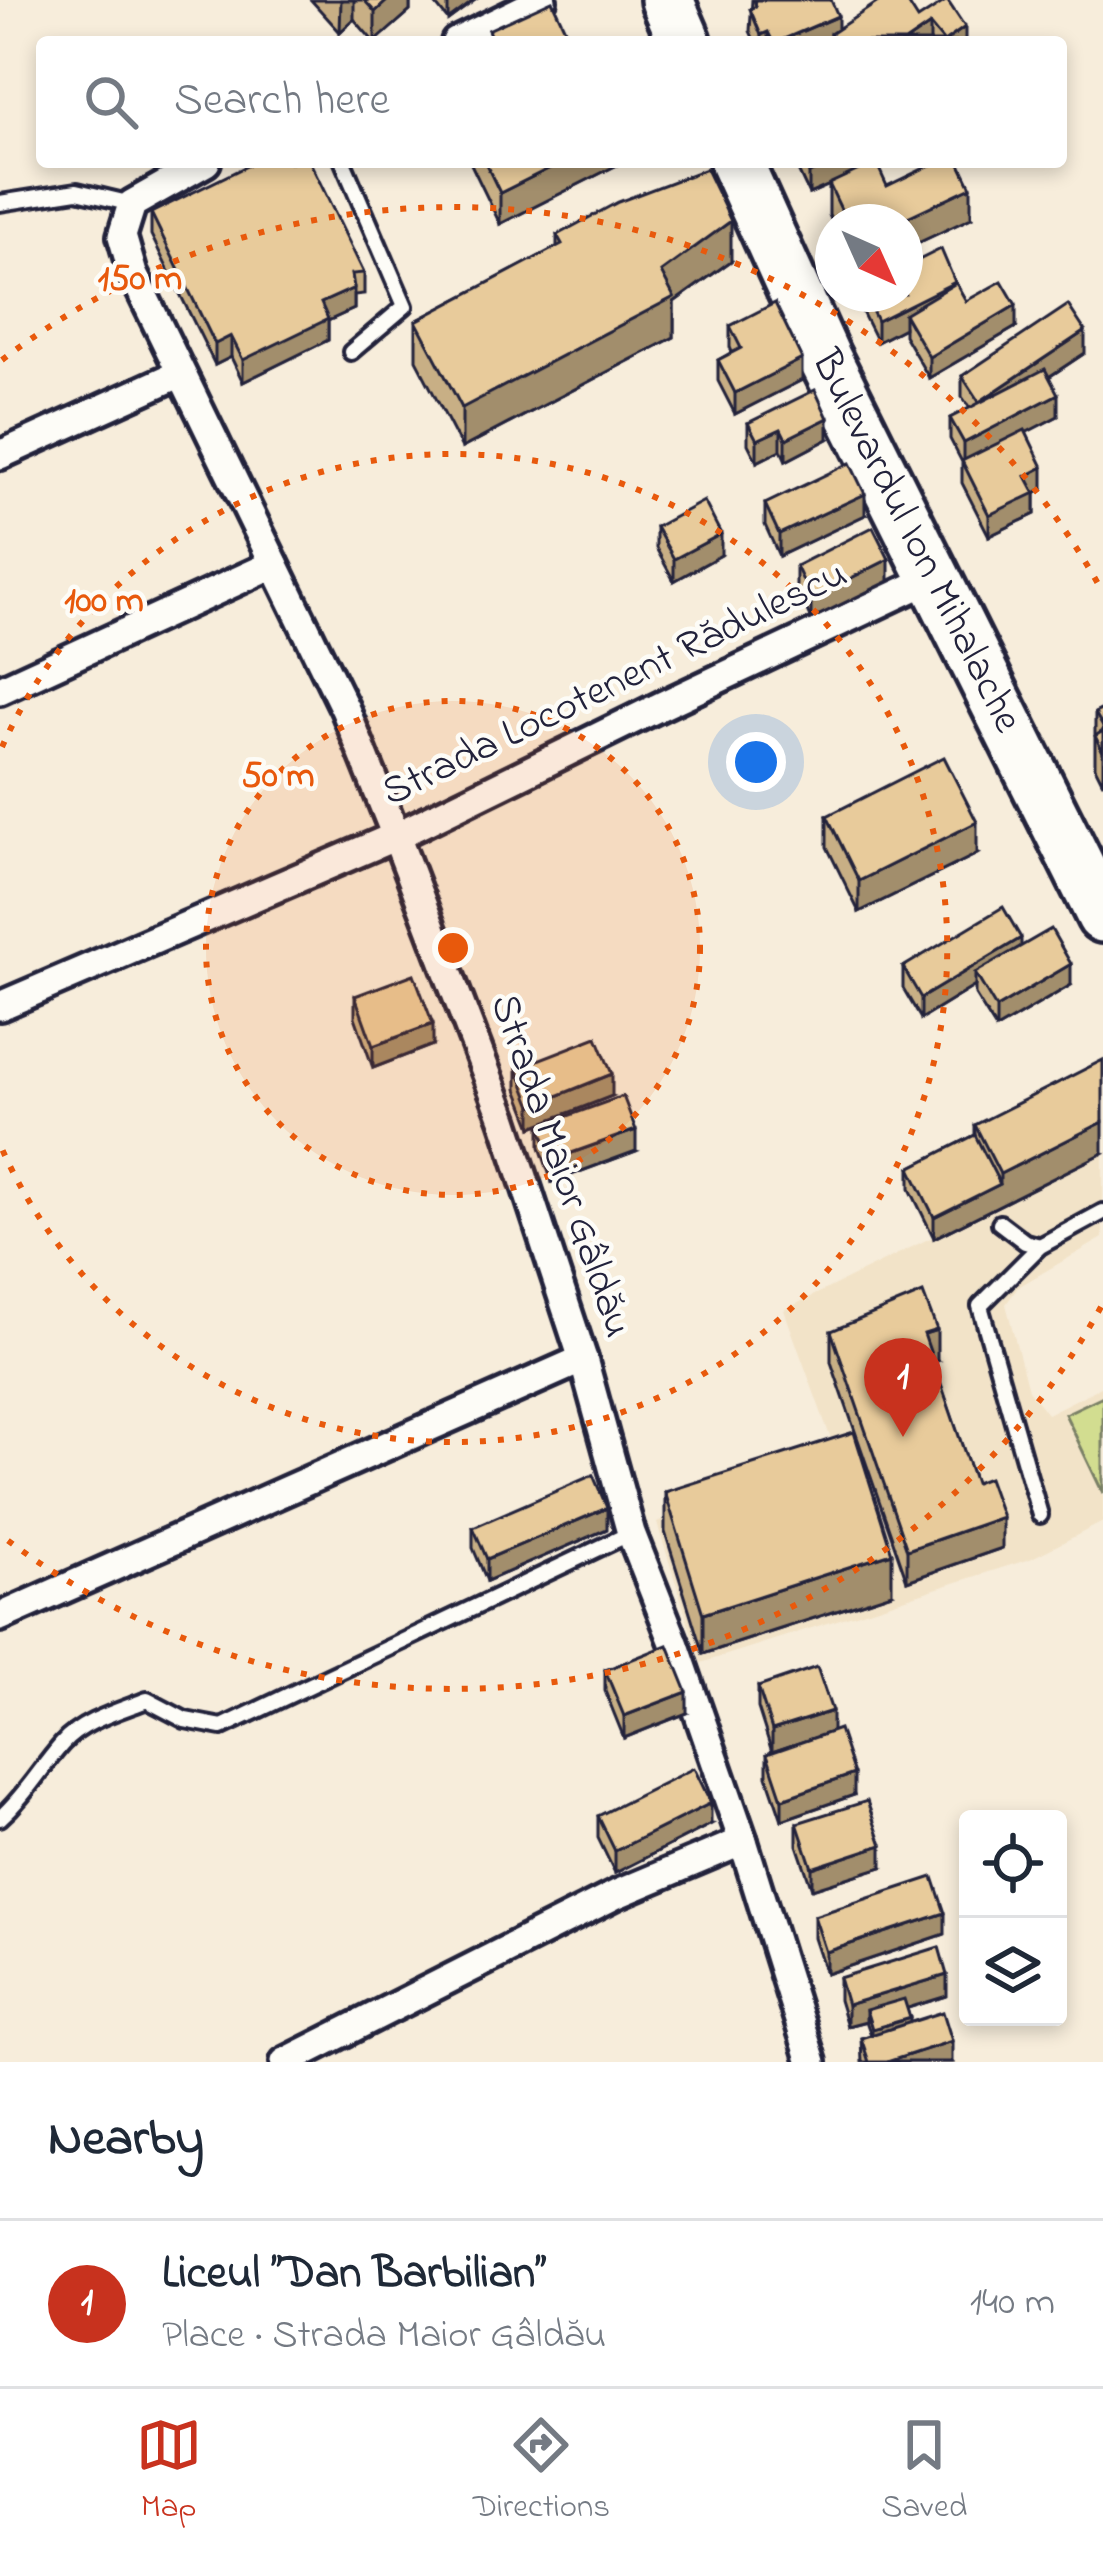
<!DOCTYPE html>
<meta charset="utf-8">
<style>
body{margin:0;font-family:"Indie Flower",sans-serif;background:#f2f2f3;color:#1f2937}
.controls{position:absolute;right:36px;bottom:36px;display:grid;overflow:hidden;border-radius:12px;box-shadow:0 6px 18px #0003}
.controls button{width:108px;height:108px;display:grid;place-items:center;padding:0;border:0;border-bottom:3px solid #e0e1e3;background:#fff;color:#1f2937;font:60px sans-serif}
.compass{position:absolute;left:815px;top:204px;width:108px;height:108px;border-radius:50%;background:#fff;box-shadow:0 6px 18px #0003;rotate:135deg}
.you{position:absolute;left:756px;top:762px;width:42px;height:42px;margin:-30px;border:9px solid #fff;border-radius:50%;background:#1a73e8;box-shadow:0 0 0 18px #1a73e833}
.badge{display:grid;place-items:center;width:78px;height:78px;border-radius:50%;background:#c8321e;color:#fff;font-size:39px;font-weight:700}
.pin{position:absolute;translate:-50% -99px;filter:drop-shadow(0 3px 6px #0008)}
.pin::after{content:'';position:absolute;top:63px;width:42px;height:36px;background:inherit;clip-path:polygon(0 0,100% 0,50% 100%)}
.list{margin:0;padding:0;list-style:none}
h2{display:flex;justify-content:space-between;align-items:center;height:156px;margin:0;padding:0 48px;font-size:51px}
h2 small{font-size:39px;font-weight:400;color:#747a83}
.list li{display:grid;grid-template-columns:78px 1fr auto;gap:36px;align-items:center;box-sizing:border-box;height:168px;padding:0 48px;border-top:3px solid #e0e1e3}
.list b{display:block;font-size:45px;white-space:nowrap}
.list p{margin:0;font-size:39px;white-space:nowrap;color:#747a83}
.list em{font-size:39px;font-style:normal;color:#747a83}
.icon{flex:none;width:66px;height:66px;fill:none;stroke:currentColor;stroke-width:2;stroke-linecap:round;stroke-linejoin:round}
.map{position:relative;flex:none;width:1103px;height:2062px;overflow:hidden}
.search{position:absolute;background:#fff;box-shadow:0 6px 18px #0003;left:36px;right:36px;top:36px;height:132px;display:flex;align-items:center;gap:30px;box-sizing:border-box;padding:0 42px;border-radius:12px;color:#747a83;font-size:45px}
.sheet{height:324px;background:#fff}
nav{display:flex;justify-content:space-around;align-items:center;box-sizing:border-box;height:168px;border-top:3px solid #e0e1e3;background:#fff;font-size:33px;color:#747a83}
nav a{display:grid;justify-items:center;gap:6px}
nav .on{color:#c8321e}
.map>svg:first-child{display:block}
</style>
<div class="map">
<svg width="1103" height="2062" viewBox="0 0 1103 2062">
<rect width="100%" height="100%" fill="#f7eddb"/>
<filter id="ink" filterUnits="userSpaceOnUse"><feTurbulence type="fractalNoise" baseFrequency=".00833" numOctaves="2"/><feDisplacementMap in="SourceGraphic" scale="24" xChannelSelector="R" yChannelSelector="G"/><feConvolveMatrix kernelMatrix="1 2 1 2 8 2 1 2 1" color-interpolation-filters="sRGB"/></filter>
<g filter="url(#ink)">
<polygon fill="#f2e3c8" points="1103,1153 1103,1238 1018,1287 1006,1304 1028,1390 1047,1414 1103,1386 1103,1522 1030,1559 701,1663 657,1523 832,1442 784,1310"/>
<polygon fill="#d2dd90" stroke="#7a8066" stroke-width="3" points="1103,1396 1103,1493 1065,1414"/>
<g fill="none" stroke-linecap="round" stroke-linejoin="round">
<g stroke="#22223b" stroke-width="22">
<g id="lane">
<polyline points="343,162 405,306 351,352"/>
<polyline points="0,203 77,191 132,204"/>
<polyline points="1000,1223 1025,1242 1040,1246"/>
<polyline points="1040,1515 980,1306 1040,1246 1103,1212"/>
<path d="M0,1818C25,1796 40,1769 62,1744C82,1721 119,1711 147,1700L185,1720L222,1727L631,1533"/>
</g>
</g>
<g stroke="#22223b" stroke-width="36">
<g id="street">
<polyline points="456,42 542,0"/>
<polyline points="206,162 132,204 122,236 133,274 345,709 396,836 504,1119 583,1359 631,1533 675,1645 743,1841 812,2062"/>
<polyline points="0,455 179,374"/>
<polyline points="0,690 274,564"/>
<polyline points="0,1006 396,836 663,705 935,577"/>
<polyline points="0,1617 583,1359"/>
<polyline points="285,2062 617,1894 743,1841"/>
</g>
</g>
<g stroke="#22223b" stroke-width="60">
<g id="highway">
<polyline points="667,0 685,42"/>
<path id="s1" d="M736,162L825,359L1103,916"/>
</g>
</g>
<use href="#lane" stroke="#fdfcf7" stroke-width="14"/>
<use href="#street" stroke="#fdfcf7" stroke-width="27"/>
<use href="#highway" stroke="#fdfcf7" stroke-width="51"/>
</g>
<g fill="#c8af85" stroke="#22223b" stroke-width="3">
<polygon points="311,0 410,0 410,11 374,42 354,19 340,32"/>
<polygon points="432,0 475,0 448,20"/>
<polygon points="752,0 831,0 838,29 918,19 965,42 755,42 750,31"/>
<polygon points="470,162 623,162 500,224"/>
<polygon points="794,162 867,162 867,166 887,186 971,218 905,249 905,222 833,224 829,215 829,185 809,194"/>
<polygon points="151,213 364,273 364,294 354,295 354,309 328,321 328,340 243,382 231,357 215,365 151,235"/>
<polygon points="557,235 731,261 674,302 674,337 462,448 416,360 416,321 557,247"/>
<polygon points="955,282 966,301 1016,327 929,378 904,335 904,328 877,342 861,310 861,294 905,294"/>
<polygon points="730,326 802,380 735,414 718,381 718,360 732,352 730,347"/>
<polygon points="1085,353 1049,377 1058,416 1026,432 1043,489 1035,493 1035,514 989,536 962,483 962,462 950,439 950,418 970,408 962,397 962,376"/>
<polygon points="748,423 828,439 786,461 781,450 757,462 748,444"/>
<polygon points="765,504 865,515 779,556 765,525"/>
<polygon points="656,527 721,555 674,581 656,548"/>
<polygon points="796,566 889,581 811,619 796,587"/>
<polygon points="1103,709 1103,783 1095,767 1095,713"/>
<polygon points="827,816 977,854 859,912 827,847"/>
<polygon points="1021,947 1071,985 996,1029 975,995 975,986 921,1019 903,988 903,967"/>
<polygon points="355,996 433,1045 373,1068 355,1017"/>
<polygon points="517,1068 612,1096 532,1127 517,1089"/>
<polygon points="975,1125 1103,1153 934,1238 910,1189 910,1168 975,1135"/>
<polygon points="540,1126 636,1151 552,1182 540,1147"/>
<polygon points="831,1331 937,1361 933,1362 975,1483 1002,1548 907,1581 831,1362"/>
<polygon points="665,1492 892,1593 703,1654 665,1532"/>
<polygon points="473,1527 607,1529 487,1581 473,1548"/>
<polygon points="605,1670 687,1713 624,1738 605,1691"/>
<polygon points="758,1687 832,1732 854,1795 782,1820 767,1776 767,1754 772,1752 758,1708"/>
<polygon points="598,1816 711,1824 615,1873 598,1838"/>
<polygon points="797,1823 882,1867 812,1889 797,1845"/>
<polygon points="814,1916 945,1934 826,1974 814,1938"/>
<polygon points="839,1978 947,1996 907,2008 910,2022 952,2062 862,2062 861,2038 871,2035 866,2021 847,2026 839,2000"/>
</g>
<g fill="#a28e6c" stroke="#22223b" stroke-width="3">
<polygon points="341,0 354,0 354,19 340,32"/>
<polygon points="388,0 410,0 410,11 375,42 375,12"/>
<polygon points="448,0 475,0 448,20"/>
<polygon points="838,16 838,38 830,34 830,41 828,42 777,42"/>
<polygon points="930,25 930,42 905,42"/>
<polygon points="965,27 965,42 944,42"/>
<polygon points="768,32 768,42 761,42 761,35"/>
<polygon points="562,162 623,162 500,224 500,193"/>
<polygon points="834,162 867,162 867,169 809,194 809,173"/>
<polygon points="971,187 971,218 905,249 905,222 897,222"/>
<polygon points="731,221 731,261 674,302 674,337 462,448 462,408"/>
<polygon points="955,282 910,325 904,314 904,328 877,342 877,321"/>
<polygon points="354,288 354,309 328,321 328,340 243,382 243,360 321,303"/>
<polygon points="1016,305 1016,327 929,378 929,357"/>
<polygon points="1085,331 1085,353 979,423 979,402"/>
<polygon points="231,336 231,357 215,365 215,344"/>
<polygon points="802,359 802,380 735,414 735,393"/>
<polygon points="1058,394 1058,416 964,465 964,443"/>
<polygon points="828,418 828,439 786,461 786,439"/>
<polygon points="781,429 781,450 757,462 757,440"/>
<polygon points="1043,467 1043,489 1035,493 1035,514 989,536 989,515 1026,476"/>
<polygon points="865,494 865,515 779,556 779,534"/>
<polygon points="721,534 721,555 674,581 674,559"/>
<polygon points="889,559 889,581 811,619 811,598"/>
<polygon points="977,822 977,854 859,912 859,881"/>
<polygon points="1021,938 1021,959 975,973 975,986 921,1019 921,998"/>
<polygon points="1071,964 1071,985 996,1029 996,1008"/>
<polygon points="433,1024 433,1045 373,1068 373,1046"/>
<polygon points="612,1074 612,1096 532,1127 532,1106"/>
<polygon points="1103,1122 1103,1153 934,1238 934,1217 1000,1184 1000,1174"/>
<polygon points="636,1130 636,1151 552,1182 552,1160"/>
<polygon points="937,1330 937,1361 924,1365 924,1334"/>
<polygon points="607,1508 607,1529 487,1581 487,1559"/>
<polygon points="1002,1517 1002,1548 907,1581 907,1550"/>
<polygon points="892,1553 892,1593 703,1654 703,1614"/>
<polygon points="687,1692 687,1713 624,1738 624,1716"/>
<polygon points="832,1711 832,1732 772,1752 772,1730"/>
<polygon points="854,1774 854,1795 782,1820 782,1799"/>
<polygon points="711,1803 711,1824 615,1873 615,1851"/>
<polygon points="882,1845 882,1867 812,1889 812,1868"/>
<polygon points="945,1913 945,1934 826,1974 826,1952"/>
<polygon points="947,1975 947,1996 869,2020 866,2010 866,2021 847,2026 847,2005"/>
<polygon points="910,2018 910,2029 872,2040 872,2029"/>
<polygon points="952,2041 952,2062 887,2062"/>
</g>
<g fill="#e8cb9b" stroke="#22223b" stroke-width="3">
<polygon points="364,0 388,0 375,12"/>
<polygon points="754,0 831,0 838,16 777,42 773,42 768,32 761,35 750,9 756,6"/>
<polygon points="881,0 906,0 918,19 947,0 965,27 944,42 930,25 905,42 836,42 830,34"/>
<polygon points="552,1 571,42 493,42 488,30"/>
<polygon points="255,162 310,162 364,273 352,274 354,288 321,303 328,319 243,360 231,336 215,344 151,213"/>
<polygon points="485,162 562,162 500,193"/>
<polygon points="804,162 834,162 809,173"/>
<polygon points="876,162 887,186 937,162 959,162 971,187 897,222 847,222 829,184"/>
<polygon points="706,169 731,221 661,272 674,297 462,408 416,321 562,244 557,235 618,202"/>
<polygon points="941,249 955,282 877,321 864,294 905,294 905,267"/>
<polygon points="1002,281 1016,305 929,357 904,314 956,283 966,301"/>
<polygon points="775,303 802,359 735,393 718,360 741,348 730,326"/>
<polygon points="1068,305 1085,331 979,402 962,376"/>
<polygon points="1045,369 1058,394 964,443 950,418"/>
<polygon points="815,390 828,418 786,439 781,429 757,440 748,423"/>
<polygon points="1025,430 1043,467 1026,476 1035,493 989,515 962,461"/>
<polygon points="850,463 865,494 779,534 765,504"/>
<polygon points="704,501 721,534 674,559 656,527"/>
<polygon points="873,527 889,559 811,598 796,566"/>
<polygon points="1103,709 1103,727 1095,713"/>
<polygon points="1103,731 1103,752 1095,736"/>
<polygon points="944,757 977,822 859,881 827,816"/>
<polygon points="1003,907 1021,938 921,998 903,967"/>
<polygon points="1051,929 1071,964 996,1008 975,973"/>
<polygon points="414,974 433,1024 373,1046 355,996"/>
<polygon points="597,1037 612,1074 532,1106 517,1068"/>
<polygon points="1103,1060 1103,1122 1000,1174 975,1125"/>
<polygon points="623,1096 636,1130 552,1160 540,1126"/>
<polygon points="975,1135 1000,1184 934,1217 910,1168"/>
<polygon points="923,1293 937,1330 924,1334 975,1483 988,1478 1002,1517 907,1550 831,1331"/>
<polygon points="854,1432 892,1553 703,1614 665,1492"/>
<polygon points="593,1475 607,1508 487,1559 473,1527"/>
<polygon points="668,1645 687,1692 624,1716 605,1670"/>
<polygon points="817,1667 832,1711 772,1730 758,1687"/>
<polygon points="839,1729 854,1774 782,1799 767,1754"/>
<polygon points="694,1768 711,1803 615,1851 598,1816"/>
<polygon points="867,1801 882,1845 812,1868 797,1823"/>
<polygon points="933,1877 945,1913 826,1952 814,1916"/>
<polygon points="939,1947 947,1975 847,2005 839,1978"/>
<polygon points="904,1999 910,2018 872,2029 866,2010"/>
<polygon points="943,2012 952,2041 887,2062 869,2062 861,2038"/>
</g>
</g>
<circle cx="453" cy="948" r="247" fill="#e8590c" fill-opacity=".12"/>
<g fill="none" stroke="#e8590c" stroke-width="6" stroke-dasharray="6 12">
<circle cx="453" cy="948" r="247"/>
<path d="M2 747A494 494 0 1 1 2 1149"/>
<path d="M1101 1307A741 741 0 0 1 2 1536M2 360A741 741 0 0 1 1101 589"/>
</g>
<g text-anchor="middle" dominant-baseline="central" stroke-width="9" stroke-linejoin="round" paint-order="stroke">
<g font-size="42" fill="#22223b" stroke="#fdfcf7">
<text stroke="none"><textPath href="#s1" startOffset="420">Bulevardul Ion Mihalache</textPath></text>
<text transform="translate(615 684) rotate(-26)">Strada Locotenent Rădulescu</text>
<text transform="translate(560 1166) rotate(71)">Strada Maior Gâldău</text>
</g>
</g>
<circle cx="453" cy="948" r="18" fill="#e8590c" stroke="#fdfcf7" stroke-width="6"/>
<g font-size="36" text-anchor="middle" font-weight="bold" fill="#e8590c" stroke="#fdfcf7" stroke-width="9" stroke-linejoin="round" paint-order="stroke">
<text x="140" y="289">150 m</text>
<text x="104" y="611">100 m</text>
<text x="278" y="786">50 m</text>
</g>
</svg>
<div class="controls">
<button><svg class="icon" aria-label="locate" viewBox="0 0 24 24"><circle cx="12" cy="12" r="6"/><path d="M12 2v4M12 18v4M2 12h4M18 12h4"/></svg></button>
<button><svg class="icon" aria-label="layers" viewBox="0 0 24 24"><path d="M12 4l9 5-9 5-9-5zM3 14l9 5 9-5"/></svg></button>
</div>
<svg class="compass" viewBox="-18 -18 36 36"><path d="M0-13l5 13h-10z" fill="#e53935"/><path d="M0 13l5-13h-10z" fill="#747a83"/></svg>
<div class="you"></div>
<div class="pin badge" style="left:903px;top:1437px">1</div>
<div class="search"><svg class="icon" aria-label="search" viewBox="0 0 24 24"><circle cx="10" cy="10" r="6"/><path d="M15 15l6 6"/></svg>Search here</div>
</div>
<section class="sheet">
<h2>Nearby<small></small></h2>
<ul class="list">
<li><span class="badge">1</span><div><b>Liceul ”Dan Barbilian”</b><p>Place · Strada Maior Gâldău</p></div><em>140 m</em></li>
</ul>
</section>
<nav>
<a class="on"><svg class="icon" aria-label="map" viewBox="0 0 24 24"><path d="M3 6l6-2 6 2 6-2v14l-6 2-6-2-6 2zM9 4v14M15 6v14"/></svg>Map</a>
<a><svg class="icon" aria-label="directions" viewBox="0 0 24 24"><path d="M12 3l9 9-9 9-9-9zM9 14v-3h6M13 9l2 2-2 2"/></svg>Directions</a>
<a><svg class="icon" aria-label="saved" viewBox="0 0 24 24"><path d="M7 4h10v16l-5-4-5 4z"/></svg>Saved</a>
</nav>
